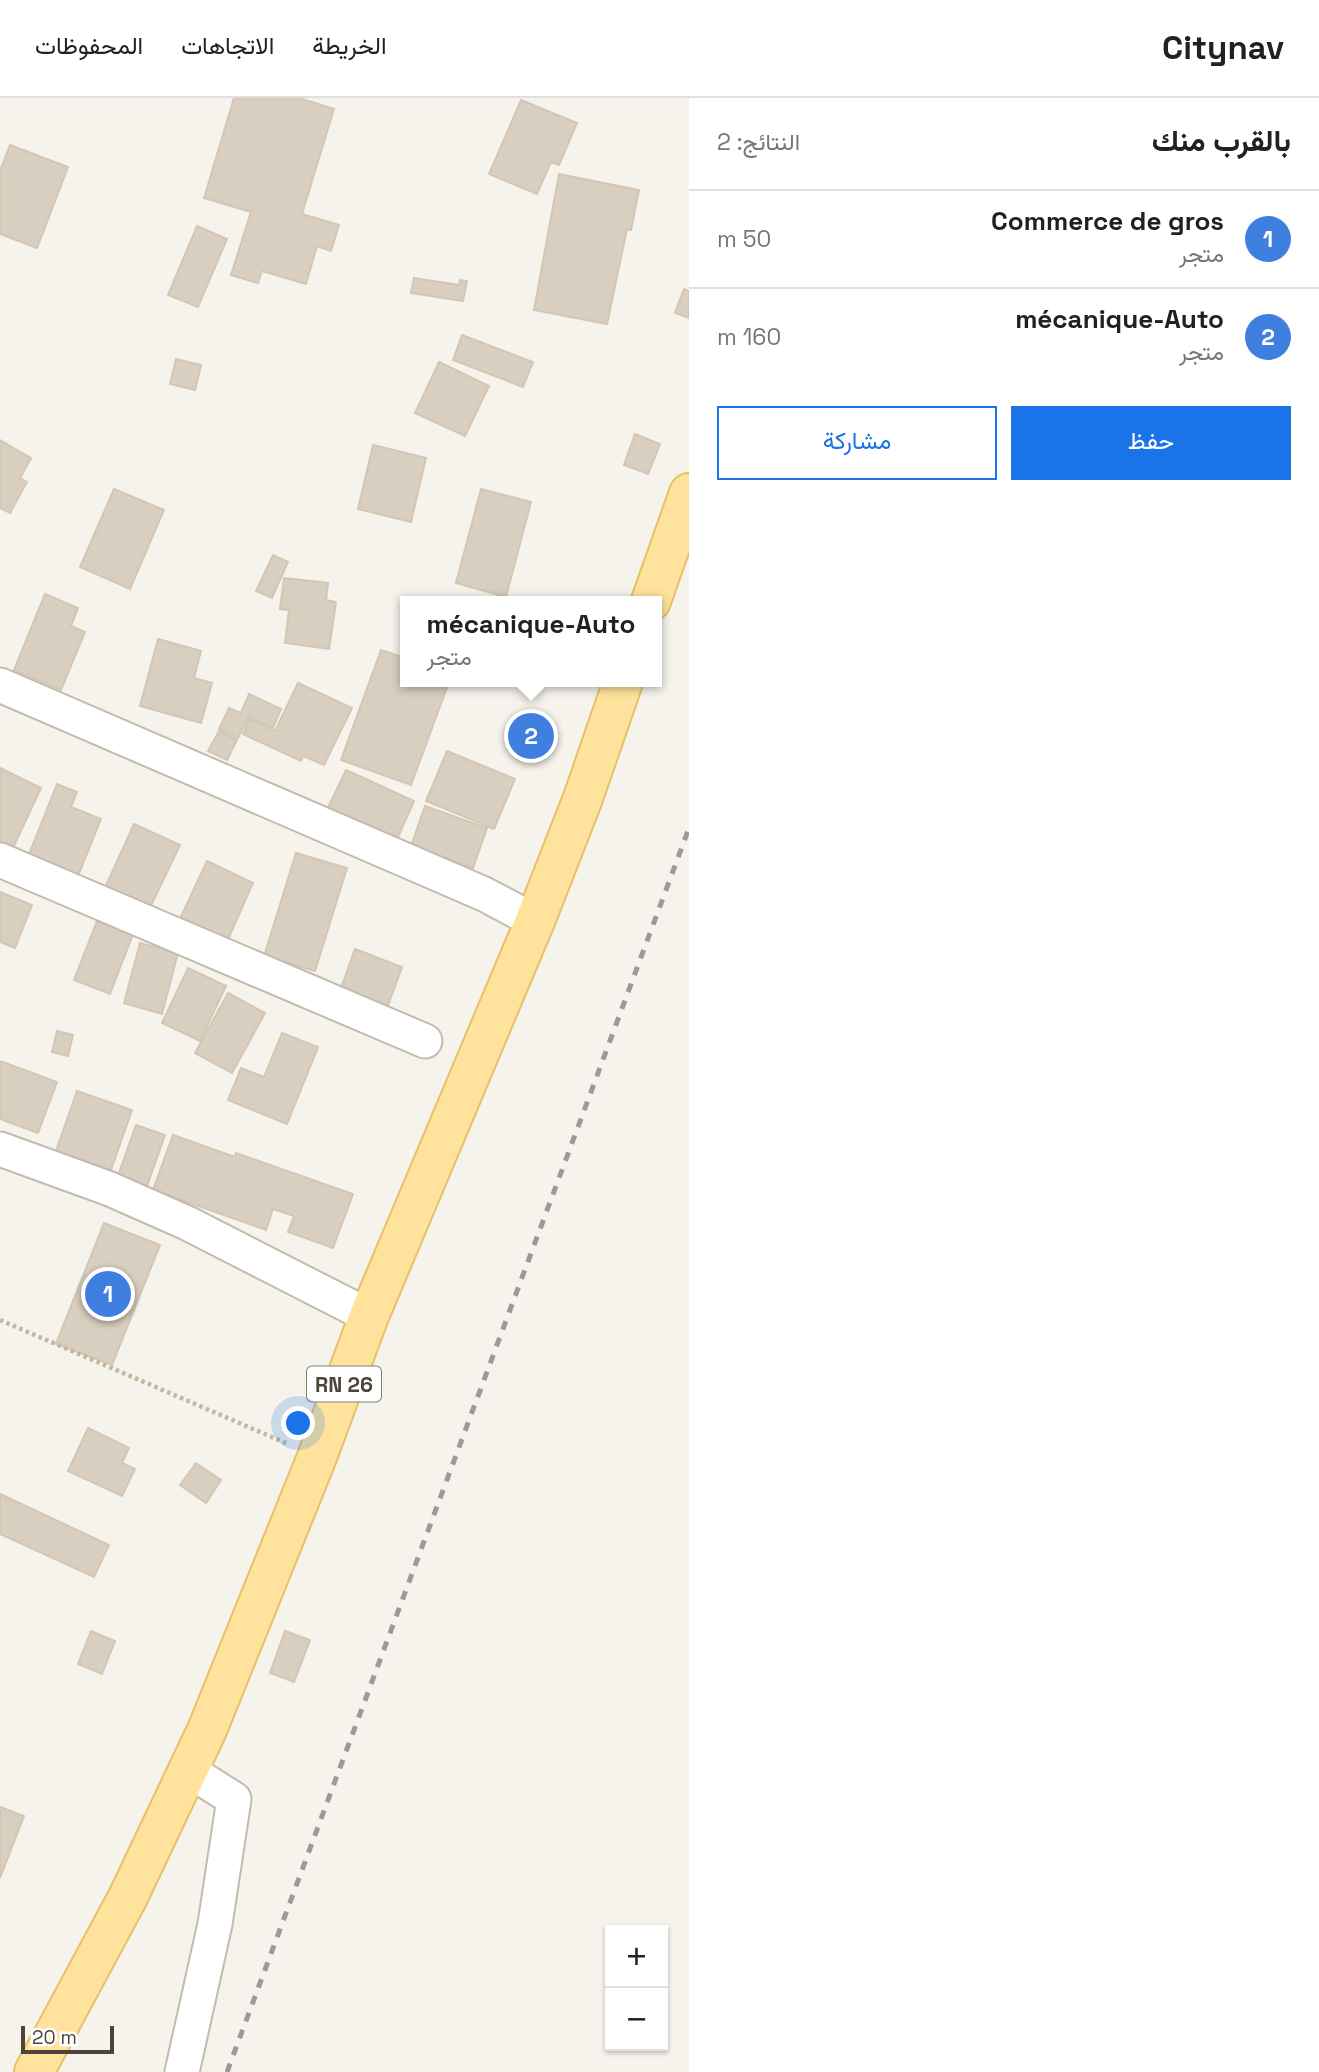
<!DOCTYPE html>
<html lang="ar">
<meta charset="utf-8">
<style>
body{margin:0;font-family:"Space Grotesk",Vazirmatn,sans-serif;background:#f6f6f6;color:#202124;direction:rtl}
.controls{position:absolute;right:21px;bottom:21px;display:grid;overflow:hidden;border-radius:0px;box-shadow:0 2px 5px #0004}
.controls button{width:63px;height:63px;display:grid;place-items:center;padding:0;border:0;border-bottom:2px solid #e0e0e0;background:#fff;color:#202124;font:35px sans-serif}
.scale{position:absolute;left:21px;bottom:18px;width:93px;box-sizing:border-box;padding-left:7px;border:4px solid #4b4439;border-top:0;font-size:19px;line-height:24px;white-space:nowrap;color:#4b4439;-webkit-text-stroke:5px #fff;paint-order:stroke}
.you{position:absolute;left:299px;top:1326px;width:24px;height:24px;margin:-18px;border:5px solid #fff;border-radius:50%;background:#1a73e8;box-shadow:0 0 0 10px #1a73e833}
.badge{display:grid;place-items:center;width:46px;height:46px;border-radius:50%;background:#1a73e8;color:#fff;font-size:23px;font-weight:700}
.pin{position:absolute;translate:-50% -50%;border:4px solid #fff;box-shadow:0 2px 7px #0006}
.popup{position:absolute;left:400px;top:498px;width:262px;height:91px;box-sizing:border-box;display:grid;place-content:center;border-radius:0px;background:#fff;filter:drop-shadow(0 2px 5px #0005);font-size:23px;white-space:nowrap;color:#757577}
.popup b{font-size:26px;color:#202124}
.popup::after{content:'';position:absolute;left:50%;top:100%;margin-left:-14px;border:14px solid transparent;border-top-color:#fff}
.list{margin:0;padding:0;list-style:none}
h2{display:flex;justify-content:space-between;align-items:center;height:91px;margin:0;padding:0 28px;font-size:30px}
h2 small{font-size:23px;font-weight:400;color:#757577}
.list li{display:grid;grid-template-columns:46px 1fr auto;gap:21px;align-items:center;box-sizing:border-box;height:98px;padding:0 28px;border-top:2px solid #e0e0e0}
.list b{display:block;font-size:26px;white-space:nowrap}
.list p{margin:0;font-size:23px;white-space:nowrap;color:#757577}
.list em{font-size:23px;font-style:normal;color:#757577}
.actions{display:flex;gap:14px;padding:21px 28px}
.actions a{flex:1;padding:16px 0;border:2px solid #1a73e8;border-radius:0px;text-align:center;font-size:24px;color:#1a73e8}
.actions .main{background:#1a73e8;color:#fff}
.map{position:relative;flex:none;width:689px;height:1974px;overflow:hidden;direction:ltr}
header{display:flex;align-items:center;gap:42px;box-sizing:border-box;height:98px;padding:0 35px;background:#fff;border-bottom:2px solid #e0e0e0}
header strong{font-size:33px}
nav{display:flex;gap:38px;margin-inline-start:auto;font-size:24px}
main{display:flex}
aside{flex:1;background:#fff}
.map>svg:first-child{display:block}
</style>
<header>
<strong>Citynav</strong>
<nav><a>الخريطة</a><a>الاتجاهات</a><a>المحفوظات</a></nav>
</header>
<main>
<aside>
<h2>بالقرب منك<small>النتائج: 2</small></h2>
<ul class="list">
<li><span class="badge" style="background:#3f7fe0">1</span><div><b>Commerce de gros</b><p>متجر</p></div><em>50 m</em></li>
<li><span class="badge" style="background:#3f7fe0">2</span><div><b>mécanique-Auto</b><p>متجر</p></div><em>160 m</em></li>
</ul>
<div class="actions"><a class="main">حفظ</a><a>مشاركة</a></div>
</aside>
<div class="map">
<svg width="689" height="1974" viewBox="0 0 689 1974">
<rect width="100%" height="100%" fill="#f6f3ec"/>
<g fill="#d8cfc1" stroke="#d3c7b4" stroke-width="2">
<polygon points="234,0 299,0 334,11 302,116 339,127 331,153 317,148 306,186 262,173 258,185 231,177 251,114 204,100"/>
<polygon points="521,2 577,25 559,67 551,64 537,96 489,76"/>
<polygon points="10,47 68,69 37,150 0,136 0,73"/>
<polygon points="559,76 639,92 631,132 627,131 607,226 534,212"/>
<polygon points="197,128 227,141 198,209 168,197"/>
<polygon points="414,180 459,187 460,182 467,183 463,203 411,195"/>
<polygon points="684,191 689,193 689,220 675,215"/>
<polygon points="462,237 533,264 523,289 453,262"/>
<polygon points="176,261 201,267 195,292 170,286"/>
<polygon points="439,264 489,288 465,338 415,315"/>
<polygon points="635,336 660,346 648,376 624,367"/>
<polygon points="0,342 31,360 20,380 27,384 10,415 0,410"/>
<polygon points="373,347 426,360 411,424 358,411"/>
<polygon points="114,391 164,412 130,491 80,469"/>
<polygon points="481,391 531,404 506,499 456,485"/>
<polygon points="273,457 288,464 272,500 256,493"/>
<polygon points="284,480 328,485 326,502 336,504 329,551 285,545 289,512 280,511"/>
<polygon points="45,496 78,510 71,528 85,534 61,592 14,572"/>
<polygon points="158,541 201,553 194,580 212,585 201,625 140,608"/>
<polygon points="381,552 405,560 405,584 449,584 411,687 341,662"/>
<polygon points="298,585 352,610 324,667 303,658 301,663 243,636 249,621 275,633"/>
<polygon points="249,596 281,611 273,630 248,619 238,640 219,631 229,610 241,615"/>
<polygon points="219,633 237,642 227,662 208,653"/>
<polygon points="447,653 515,681 494,731 426,703"/>
<polygon points="0,670 41,690 13,750 0,744"/>
<polygon points="346,672 414,703 394,748 325,716"/>
<polygon points="57,686 77,694 71,709 101,721 78,778 28,759"/>
<polygon points="425,708 487,730 473,770 411,748"/>
<polygon points="134,726 180,747 148,814 103,794"/>
<polygon points="296,755 347,770 315,873 264,858"/>
<polygon points="207,763 253,785 226,846 178,825"/>
<polygon points="0,794 32,807 15,850 0,844"/>
<polygon points="97,823 133,836 110,896 74,882"/>
<polygon points="140,845 178,855 162,916 124,905"/>
<polygon points="355,851 402,869 387,910 340,893"/>
<polygon points="188,870 226,888 200,943 162,925"/>
<polygon points="228,895 265,915 232,975 195,955"/>
<polygon points="57,933 73,937 68,958 52,954"/>
<polygon points="282,935 318,949 287,1026 228,1002 241,970 264,979"/>
<polygon points="0,963 57,984 38,1035 0,1021"/>
<polygon points="77,993 132,1012 111,1072 56,1053"/>
<polygon points="136,1027 165,1037 147,1088 118,1078"/>
<polygon points="173,1037 235,1059 236,1055 353,1096 333,1150 288,1134 294,1118 273,1111 266,1132 153,1092"/>
<polygon points="104,1125 160,1147 112,1267 56,1246"/>
<polygon points="88,1330 129,1350 122,1365 135,1371 122,1398 68,1373"/>
<polygon points="196,1365 221,1382 206,1405 180,1387"/>
<polygon points="0,1396 109,1447 94,1479 0,1436"/>
<polygon points="91,1533 115,1543 102,1576 78,1566"/>
<polygon points="285,1533 310,1542 294,1584 270,1575"/>
<polygon points="0,1709 24,1718 0,1780"/>
</g>
<g fill="none" stroke-linecap="round" stroke-linejoin="round">
<g stroke="#c2bbae" stroke-width="37">
<g id="minor">
<polyline points="0,587 484,796 535,823"/>
<polyline points="0,762 425,943"/>
<polyline points="0,1051 110,1091 187,1125 369,1218"/>
<polyline points="182,1974 215,1826 234,1701 188,1672"/>
</g>
</g>
<g stroke="#e6c16a" stroke-width="42">
<g id="primary">
<polyline points="651,503 689,395"/>
<polyline points="34,1974 128,1799 207,1632 317,1359 369,1218 535,823 583,700 623,584"/>
</g>
</g>
<polyline stroke="#c4b79f" stroke-width="4.5" stroke-dasharray="3.5 3.5" stroke-linecap="butt" points="0,1222 288,1346"/>
<use href="#minor" stroke="#fff" stroke-width="33"/>
<use href="#primary" stroke="#ffe39c" stroke-width="38"/>
<polyline stroke="#9a9a9a" stroke-width="5" stroke-dasharray="9 9" stroke-linecap="butt" points="227,1974 689,730"/>
</g>
<g text-anchor="middle" dominant-baseline="central" stroke-width="6" stroke-linejoin="round" paint-order="stroke">
<rect fill="#fff" stroke="#817c74" stroke-width="2" x="307" y="1268.5" width="74" height="35" rx="5"/>
<g font-size="21" font-weight="bold" fill="#4b4439">
<text x="344" y="1286">RN 26</text>
</g>
</g>
</svg>
<div class="controls">
<button>+</button>
<button>−</button>
</div>
<div class="scale">20 m</div>
<div class="you"></div>
<div class="pin badge" style="left:108px;top:1196px;background:#3f7fe0">1</div>
<div class="pin badge" style="left:531px;top:638px;background:#3f7fe0">2</div>
<div class="popup"><b>mécanique-Auto</b>متجر</div>
</div>
</main>
